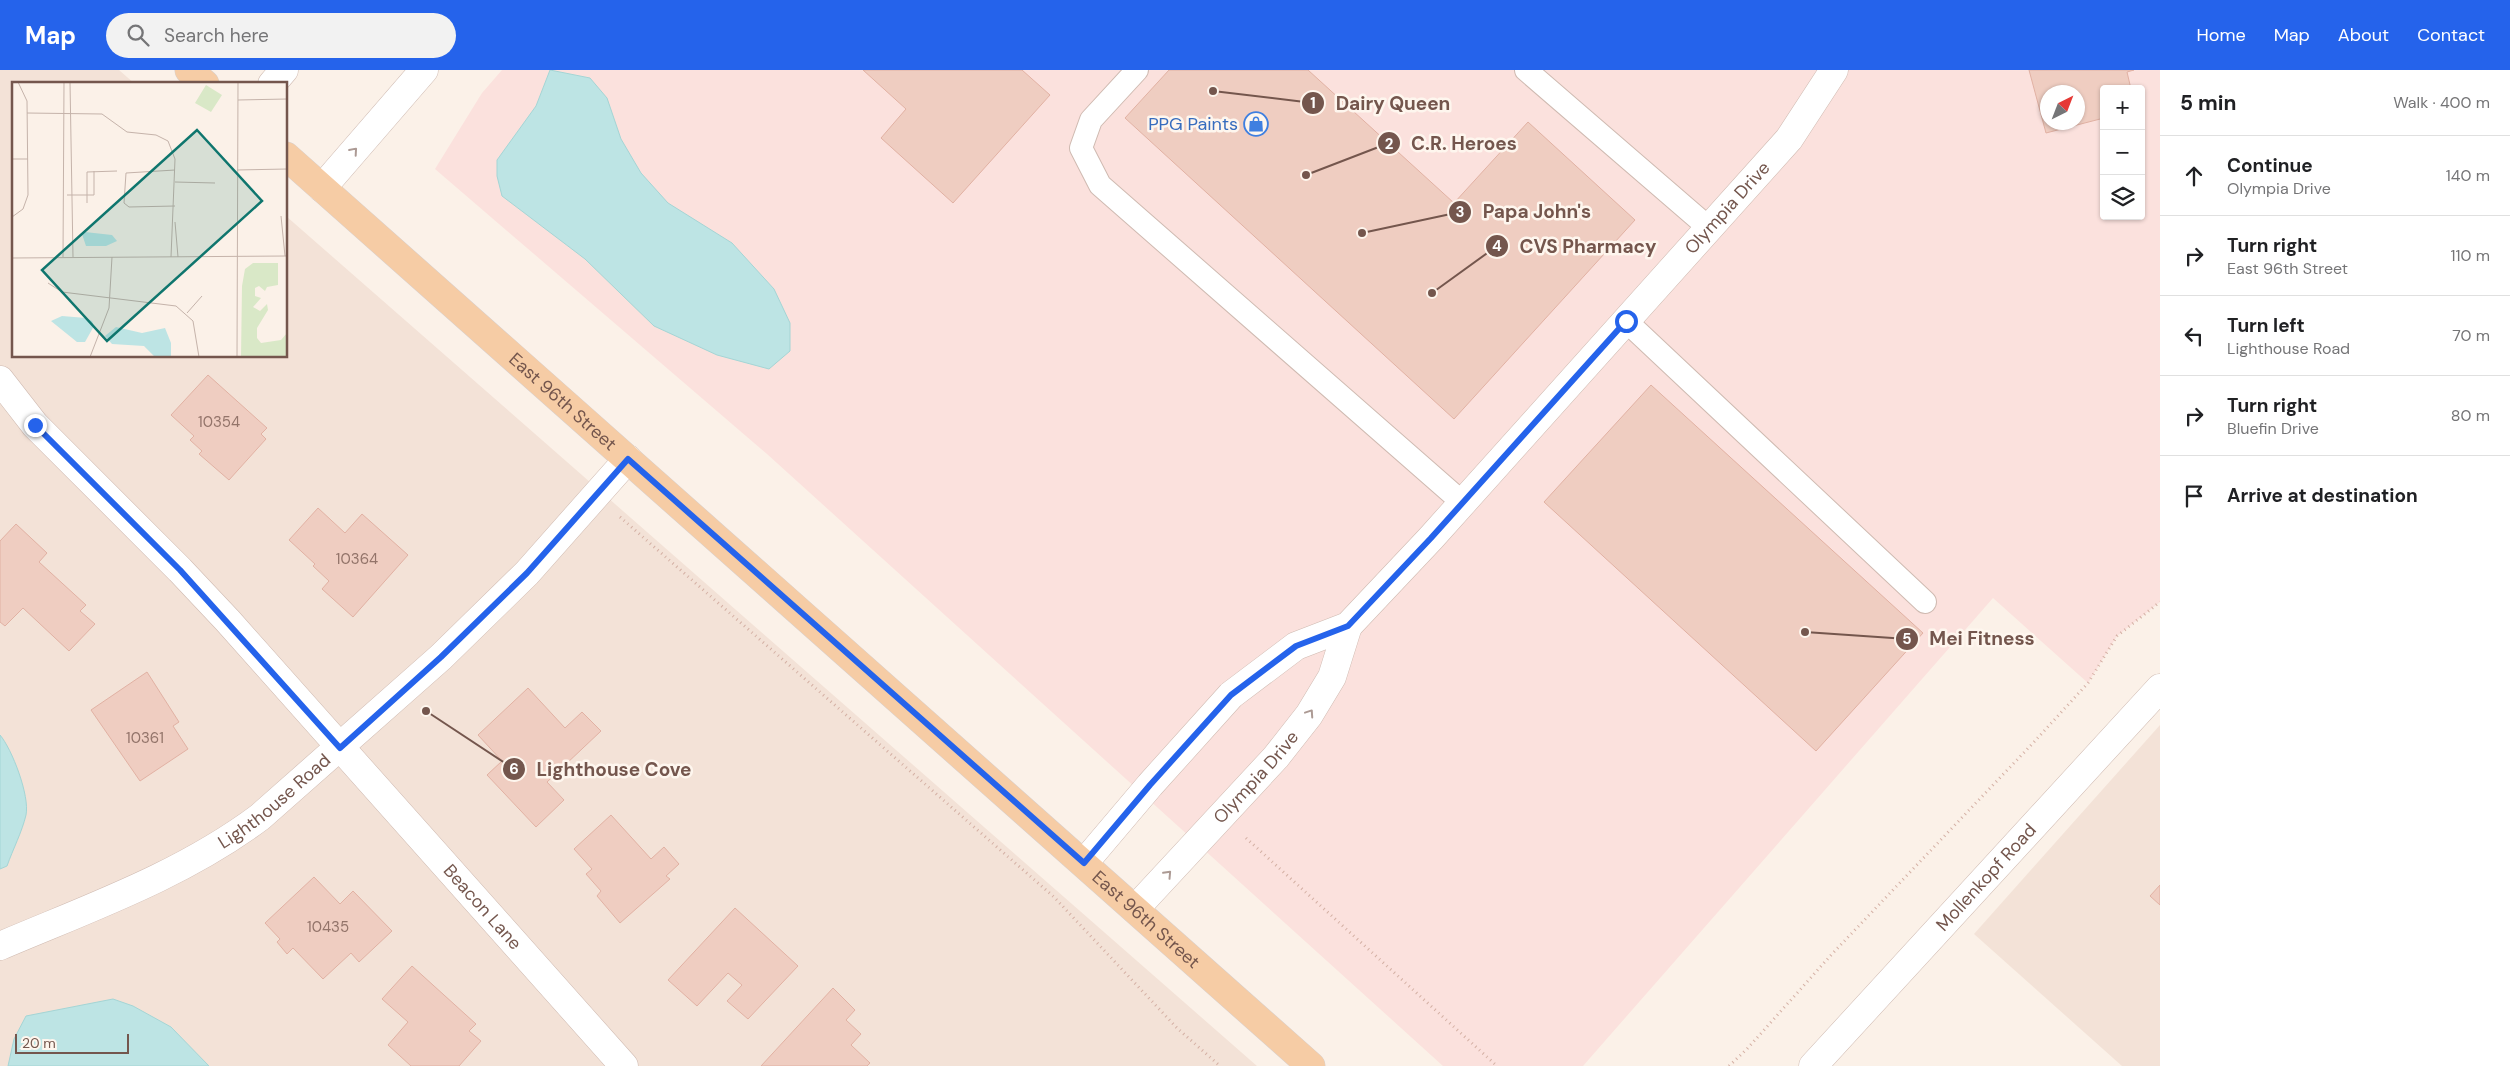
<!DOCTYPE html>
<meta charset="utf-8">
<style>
body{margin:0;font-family:"DM Sans",sans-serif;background:#f2f2f2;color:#202124}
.controls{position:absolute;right:15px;top:15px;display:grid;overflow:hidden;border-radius:5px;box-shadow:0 1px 4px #0004}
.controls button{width:45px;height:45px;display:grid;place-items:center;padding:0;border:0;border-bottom:1px solid #e0e0e0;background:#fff;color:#202124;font:25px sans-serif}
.compass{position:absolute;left:2040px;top:15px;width:45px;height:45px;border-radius:50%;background:#fff;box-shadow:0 1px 4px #0004;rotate:42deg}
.scale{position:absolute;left:15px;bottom:12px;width:114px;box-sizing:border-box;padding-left:5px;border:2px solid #74564d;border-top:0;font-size:14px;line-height:18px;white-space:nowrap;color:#74564d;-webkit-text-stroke:4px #fef6ee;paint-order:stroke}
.stop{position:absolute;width:15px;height:15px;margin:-11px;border:4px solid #2563eb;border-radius:50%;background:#fff}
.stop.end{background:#2563eb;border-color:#fff;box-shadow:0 1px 5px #0008}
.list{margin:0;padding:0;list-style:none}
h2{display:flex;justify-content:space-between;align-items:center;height:65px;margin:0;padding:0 20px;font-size:21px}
h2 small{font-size:16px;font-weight:400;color:#757577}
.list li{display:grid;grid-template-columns:32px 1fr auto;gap:15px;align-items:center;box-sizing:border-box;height:80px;padding:0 20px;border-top:1px solid #e0e0e0}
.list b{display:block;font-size:19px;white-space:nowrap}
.list p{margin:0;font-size:16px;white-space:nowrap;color:#757577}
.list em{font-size:16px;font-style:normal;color:#757577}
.icon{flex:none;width:28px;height:28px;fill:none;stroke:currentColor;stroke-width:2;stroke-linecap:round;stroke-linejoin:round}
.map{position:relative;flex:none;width:2160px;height:996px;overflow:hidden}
header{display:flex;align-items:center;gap:30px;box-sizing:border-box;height:70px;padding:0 25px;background:#2563eb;color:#fff}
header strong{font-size:24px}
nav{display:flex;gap:28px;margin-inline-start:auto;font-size:18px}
.search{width:350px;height:45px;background:#f2f2f2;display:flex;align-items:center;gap:12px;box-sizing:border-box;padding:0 18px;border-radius:28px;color:#757577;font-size:19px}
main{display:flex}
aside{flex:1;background:#fff}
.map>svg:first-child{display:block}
</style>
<header>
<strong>Map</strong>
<div class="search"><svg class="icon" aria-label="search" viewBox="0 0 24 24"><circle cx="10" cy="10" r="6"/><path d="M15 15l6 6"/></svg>Search here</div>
<nav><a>Home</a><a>Map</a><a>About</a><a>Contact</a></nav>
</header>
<main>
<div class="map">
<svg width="2160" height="996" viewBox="0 0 2160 996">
<rect width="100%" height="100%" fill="#fbf1e8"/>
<g fill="#f3e2d7">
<polygon points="0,0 119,0 135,14 14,14 14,286 286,286 286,146 1257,996 0,996"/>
<polygon points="2160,655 2160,996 2122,996 1974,864"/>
</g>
<path fill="#fbe1dd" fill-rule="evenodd" d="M502,0H2160V532L2117,566L2088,613L1993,528L1583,996H1443L767,384L435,99L482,23ZM2104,19H2141V146H2104ZM2048,22H2078V52H2048Z"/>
<g fill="#bde4e4" stroke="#a4d5d5">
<polygon points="550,0 590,8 607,28 621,69 641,103 668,133 732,173 774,219 790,253 790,281 769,299 717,285 654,256 585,189 502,126 497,106 497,90 536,36"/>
<path d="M0,665C12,679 30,726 26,745C22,762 13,779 7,796L0,799Z"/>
<polygon points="113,929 133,936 171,957 209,996 8,996 14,969 26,946"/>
</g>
<g fill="#efcdc1" stroke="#e1b1a3" fill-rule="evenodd">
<polygon points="863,0 1022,0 1050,25 953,133 881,68 906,39"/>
<polygon points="1169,0 1308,0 1454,133 1528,52 1635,150 1454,349 1125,48"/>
<path d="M2029,0H2134L2127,2L2131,19H2104V48L2046,63ZM2048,22H2078V52H2048Z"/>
<polygon points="208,305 267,358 261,364 266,369 229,410 199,384 202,381 190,370 194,366 171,345"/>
<polygon points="1651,315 1923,563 1816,681 1544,432"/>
<polygon points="318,438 345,463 362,444 408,485 353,547 322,519 329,511 313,496 315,494 289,470"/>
<polygon points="16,454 47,483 39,492 86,535 80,541 95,554 69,581 23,538 5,556 0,552 0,471"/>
<polygon points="147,602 179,652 173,656 188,679 140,711 91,640"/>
<polygon points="528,618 565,658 582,642 601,661 547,712 564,730 536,757 487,705 502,691 478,665"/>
<polygon points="611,745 651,789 664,777 679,794 666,806 670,809 620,853 597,826 601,821 586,804 592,799 574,779"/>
<polygon points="314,807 340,834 353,821 392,861 359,892 351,883 323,909 293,878 287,884 277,872 280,869 265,853"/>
<polygon points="2160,815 2160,835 2150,826"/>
<polygon points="735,838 798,896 748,949 727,931 742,915 728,903 697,936 668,910"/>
<polygon points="412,896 476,954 469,961 481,971 459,996 411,996 388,975 408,952 382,929"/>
<polygon points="833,918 855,940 846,950 861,964 851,975 870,993 867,996 761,996"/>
</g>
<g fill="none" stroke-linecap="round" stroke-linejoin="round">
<g stroke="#cfbab1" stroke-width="24">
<g id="service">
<polyline points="1137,0 1091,50 1081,78 1100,115 1463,433"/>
<polyline points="1526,0 1709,158"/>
<polyline points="1626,251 1925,532"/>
</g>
</g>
<g stroke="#cfbab1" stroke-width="29">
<g id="minor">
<polyline points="272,14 284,0"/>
<polyline points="322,118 424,0"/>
<path id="s1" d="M0,310L35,355L180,500L228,551L624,996"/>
<path id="s2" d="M1084,793L1150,715L1231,625L1296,576L1348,556L1431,468L1789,69L1834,0"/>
<path id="s3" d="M1135,839L1276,687L1309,645L1332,607L1348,556"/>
<path id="s4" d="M0,876C89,838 181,806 260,747L441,587L527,503L628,389"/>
</g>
</g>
<g stroke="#cfbab1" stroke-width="29">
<g id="tertiary">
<path id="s5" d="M1813,996L2160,618"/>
</g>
</g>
<g stroke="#d8d0cd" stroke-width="29">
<g id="primary">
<polyline points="189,0 205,14"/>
<path id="s6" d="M286,86L1311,996"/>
</g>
</g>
<g stroke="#d4b0a4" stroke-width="3" stroke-dasharray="1 4" stroke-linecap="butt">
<polyline points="620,447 1054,827 1177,958 1220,996"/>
<polyline points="1246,768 1497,996"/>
<polyline points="1729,996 1747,979 1832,884 2034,672 2088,613 2117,566 2160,532"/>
</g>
<use href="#service" stroke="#fff" stroke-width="22"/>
<use href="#minor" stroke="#fff" stroke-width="28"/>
<use href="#tertiary" stroke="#fff" stroke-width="28"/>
<use href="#primary" stroke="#f6cca5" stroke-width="28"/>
</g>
<defs><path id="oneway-chevron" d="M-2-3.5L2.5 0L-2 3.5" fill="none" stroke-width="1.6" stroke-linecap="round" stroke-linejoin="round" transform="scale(1.25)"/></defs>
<g stroke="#ac9a94">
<use href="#oneway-chevron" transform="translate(354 81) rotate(-49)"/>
<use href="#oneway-chevron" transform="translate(1310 643) rotate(-56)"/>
<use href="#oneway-chevron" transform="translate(1168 804) rotate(-47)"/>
</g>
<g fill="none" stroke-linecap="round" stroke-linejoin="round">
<polyline stroke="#2563eb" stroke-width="6" points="35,355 180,500 340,678 441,587 527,503 628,389 1084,793 1150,715 1231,625 1296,576 1348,556 1431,468 1626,251"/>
</g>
<defs>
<g id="shop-ring" transform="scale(1.25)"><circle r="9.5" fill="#fef6ee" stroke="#3f7fe0" stroke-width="1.5"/><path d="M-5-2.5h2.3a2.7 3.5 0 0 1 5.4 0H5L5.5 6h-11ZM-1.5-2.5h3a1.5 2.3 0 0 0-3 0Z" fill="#3f7fe0"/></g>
</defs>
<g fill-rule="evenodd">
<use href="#shop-ring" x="1256" y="54"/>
</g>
<g text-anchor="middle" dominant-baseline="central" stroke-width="5" stroke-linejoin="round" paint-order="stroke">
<g font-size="15" fill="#93746a">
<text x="219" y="352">10354</text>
<text x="357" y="489">10364</text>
<text x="145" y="668">10361</text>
<text x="328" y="857">10435</text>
</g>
<g font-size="18" fill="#366cbe" stroke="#fef6ee" text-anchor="end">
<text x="1238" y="54">PPG Paints</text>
</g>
<g font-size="18" fill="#74564d" stroke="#fef6ee">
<text stroke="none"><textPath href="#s2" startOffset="925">Olympia Drive</textPath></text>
<text stroke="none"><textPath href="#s6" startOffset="370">East 96th Street</textPath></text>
<text stroke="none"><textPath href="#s3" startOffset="179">Olympia Drive</textPath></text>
<text stroke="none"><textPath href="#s4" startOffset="312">Lighthouse Road</textPath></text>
<text stroke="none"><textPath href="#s5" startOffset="256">Mollenkopf Road</textPath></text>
<text stroke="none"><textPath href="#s1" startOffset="715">Beacon Lane</textPath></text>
<text stroke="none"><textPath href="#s6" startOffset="1150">East 96th Street</textPath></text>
</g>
</g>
<g transform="translate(12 12)">
<rect width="275" height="275" fill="#fbf1e8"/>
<path d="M194,3L210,13L199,30L183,21ZM241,181H266V203L255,205L253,209L247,204L243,206V214L249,216L241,225L248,229L255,222L256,228L245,246V256L249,261L269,258L275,251V275H229L230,204L233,187Z" fill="#d9e8c7"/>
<path d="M73,150L100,153L105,159L94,164H74L70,152ZM50,234L74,236L80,239L82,244L73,260H65L39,239ZM104,245L130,251L153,246L159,261V275H143L132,264L100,262L93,254Z" fill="#bde4e4"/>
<path fill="none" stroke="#c5b3aa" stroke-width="1" d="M58,0L61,175M226,18L275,17M15,31L90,32L115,50L144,53L156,59L163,77L159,175M0,77H16M163,88L114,91L112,121L117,125L163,124M225,88L275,87M163,100L203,101M55,113H82V89M75,121V90L105,89M269,134L273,174M0,135L11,127L16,113L15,19L6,0M163,140L166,175M51,175L52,0M0,176L275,174M36,201L50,210L164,224L181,239L187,275M175,231L190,214M78,275L97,226L100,175M225,275L226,0"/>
<path fill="#0f766e" fill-opacity="0.15" stroke="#0f766e" stroke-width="2.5" d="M185,48L250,119L95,259L30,188Z"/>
<rect width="275" height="275" fill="none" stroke="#74564d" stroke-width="2.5"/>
</g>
<path fill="none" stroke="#74564d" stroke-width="2" d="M1213 21L1313 33M1306 105L1389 73M1362 163L1460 142M1432 223L1497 176M1805 562L1907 569M426 641L514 699"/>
<g fill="#74564d" stroke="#fef6ee" stroke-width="2">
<circle cx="1213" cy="21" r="5"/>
<circle cx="1306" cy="105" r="5"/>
<circle cx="1362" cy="163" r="5"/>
<circle cx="1432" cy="223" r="5"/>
<circle cx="1805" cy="562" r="5"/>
<circle cx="426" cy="641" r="5"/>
<circle cx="1313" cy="33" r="12"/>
<circle cx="1389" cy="73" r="12"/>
<circle cx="1460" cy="142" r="12"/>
<circle cx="1497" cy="176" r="12"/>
<circle cx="1907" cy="569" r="12"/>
<circle cx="514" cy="699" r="12"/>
</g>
<g font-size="15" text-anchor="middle" font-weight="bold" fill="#fff">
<text x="1313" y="38">1</text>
<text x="1389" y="79">2</text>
<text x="1460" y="147">3</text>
<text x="1497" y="181">4</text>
<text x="1907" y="574">5</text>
<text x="514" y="704">6</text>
</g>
<g font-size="19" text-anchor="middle" font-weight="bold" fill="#74564d" stroke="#fef6ee" stroke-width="5" stroke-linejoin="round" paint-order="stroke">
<text x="1393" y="40">Dairy Queen</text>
<text x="1464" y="80">C.R. Heroes</text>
<text x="1537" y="148">Papa John's</text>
<text x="1588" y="183">CVS Pharmacy</text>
<text x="1982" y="575">Mei Fitness</text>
<text x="614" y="706">Lighthouse Cove</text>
</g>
</svg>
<div class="controls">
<button>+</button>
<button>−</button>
<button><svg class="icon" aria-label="layers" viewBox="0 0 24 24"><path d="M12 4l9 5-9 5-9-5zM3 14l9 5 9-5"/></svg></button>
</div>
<svg class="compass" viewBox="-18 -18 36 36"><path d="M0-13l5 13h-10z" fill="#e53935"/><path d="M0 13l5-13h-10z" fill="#757577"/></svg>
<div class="scale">20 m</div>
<div class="stop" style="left:1626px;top:251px"></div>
<div class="stop end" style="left:35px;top:355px"></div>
</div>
<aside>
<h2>5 min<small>Walk · 400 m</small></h2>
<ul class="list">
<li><svg class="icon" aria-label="ahead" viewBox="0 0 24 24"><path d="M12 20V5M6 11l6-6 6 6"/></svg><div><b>Continue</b><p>Olympia Drive</p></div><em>140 m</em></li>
<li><svg class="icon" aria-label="right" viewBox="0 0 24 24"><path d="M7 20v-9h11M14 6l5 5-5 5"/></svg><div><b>Turn right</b><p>East 96th Street</p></div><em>110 m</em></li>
<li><svg class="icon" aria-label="left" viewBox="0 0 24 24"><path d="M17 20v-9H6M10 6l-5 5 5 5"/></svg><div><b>Turn left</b><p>Lighthouse Road</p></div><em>70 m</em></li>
<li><svg class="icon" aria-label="right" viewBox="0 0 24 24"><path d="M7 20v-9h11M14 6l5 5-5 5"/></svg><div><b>Turn right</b><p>Bluefin Drive</p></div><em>80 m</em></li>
<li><svg class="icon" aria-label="arrive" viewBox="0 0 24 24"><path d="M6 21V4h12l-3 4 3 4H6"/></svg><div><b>Arrive at destination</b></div></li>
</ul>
</aside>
</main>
